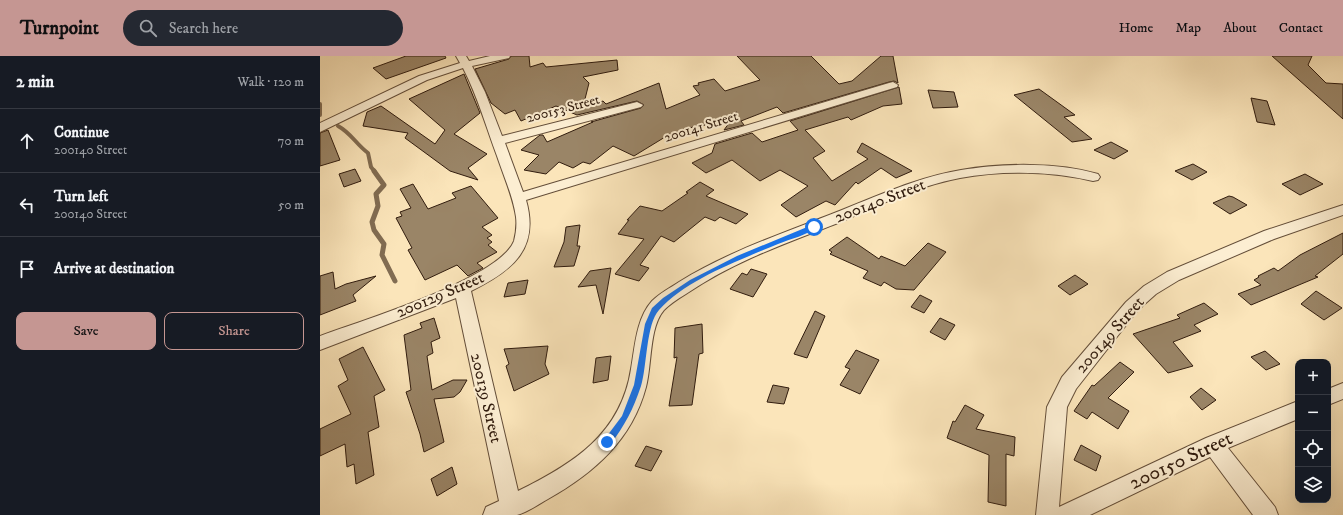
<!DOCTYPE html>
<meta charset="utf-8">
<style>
body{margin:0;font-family:"IM FELL DW Pica",serif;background:#242831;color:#f1f3f6}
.controls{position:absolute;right:12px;bottom:12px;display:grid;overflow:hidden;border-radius:8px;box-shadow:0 4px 16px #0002}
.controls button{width:36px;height:36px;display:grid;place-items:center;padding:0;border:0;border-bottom:1px solid #363941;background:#171b24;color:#f1f3f6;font:20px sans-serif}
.stop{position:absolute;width:12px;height:12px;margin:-9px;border:3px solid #1a73e8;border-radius:50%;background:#fff}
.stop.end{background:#1a73e8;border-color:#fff;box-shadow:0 1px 4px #0008}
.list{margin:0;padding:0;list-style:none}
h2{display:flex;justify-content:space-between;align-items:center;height:52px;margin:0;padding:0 16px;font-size:17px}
h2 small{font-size:13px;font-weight:400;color:#9ea1a6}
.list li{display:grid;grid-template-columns:26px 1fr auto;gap:12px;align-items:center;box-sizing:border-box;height:64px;padding:0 16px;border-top:1px solid #363941}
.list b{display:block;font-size:15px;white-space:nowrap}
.list p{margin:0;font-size:13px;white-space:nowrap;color:#9ea1a6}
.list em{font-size:13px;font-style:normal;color:#9ea1a6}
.actions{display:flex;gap:8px;padding:12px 16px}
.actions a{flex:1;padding:9px 0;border:1px solid #c59692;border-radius:8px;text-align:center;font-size:14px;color:#c59692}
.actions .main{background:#c59692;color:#111}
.icon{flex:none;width:22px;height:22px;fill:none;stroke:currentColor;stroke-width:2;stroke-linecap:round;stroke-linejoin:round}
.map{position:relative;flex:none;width:1023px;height:459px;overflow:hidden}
header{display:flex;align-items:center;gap:24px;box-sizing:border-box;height:56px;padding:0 20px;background:#c59692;color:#111}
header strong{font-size:19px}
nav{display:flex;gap:22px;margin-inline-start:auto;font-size:14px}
.search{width:280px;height:36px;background:#242831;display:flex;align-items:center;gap:10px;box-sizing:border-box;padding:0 14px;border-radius:22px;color:#9ea1a6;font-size:15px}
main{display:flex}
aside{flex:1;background:#171b24}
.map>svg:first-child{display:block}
</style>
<header>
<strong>Turnpoint</strong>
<div class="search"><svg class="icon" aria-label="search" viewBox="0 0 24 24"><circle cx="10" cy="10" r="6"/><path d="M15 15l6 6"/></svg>Search here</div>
<nav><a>Home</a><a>Map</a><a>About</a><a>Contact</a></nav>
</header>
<main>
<aside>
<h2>2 min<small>Walk · 120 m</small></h2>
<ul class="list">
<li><svg class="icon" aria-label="ahead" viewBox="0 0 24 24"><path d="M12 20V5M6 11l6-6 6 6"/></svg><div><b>Continue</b><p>200140 Street</p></div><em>70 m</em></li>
<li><svg class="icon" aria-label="left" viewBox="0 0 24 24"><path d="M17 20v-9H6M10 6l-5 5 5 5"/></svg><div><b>Turn left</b><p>200140 Street</p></div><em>50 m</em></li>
<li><svg class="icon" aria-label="arrive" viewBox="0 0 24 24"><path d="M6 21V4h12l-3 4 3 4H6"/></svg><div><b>Arrive at destination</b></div></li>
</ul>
<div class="actions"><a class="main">Save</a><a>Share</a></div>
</aside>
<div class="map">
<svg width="1023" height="459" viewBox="0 0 1023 459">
<rect width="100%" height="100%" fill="#fbe5ba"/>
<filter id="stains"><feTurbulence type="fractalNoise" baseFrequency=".005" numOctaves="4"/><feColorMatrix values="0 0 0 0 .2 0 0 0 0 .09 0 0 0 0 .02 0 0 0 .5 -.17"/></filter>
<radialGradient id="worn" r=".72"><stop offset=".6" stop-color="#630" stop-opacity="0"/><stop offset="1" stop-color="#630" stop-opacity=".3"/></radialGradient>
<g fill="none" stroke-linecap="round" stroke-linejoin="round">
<g stroke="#816c52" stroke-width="4">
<polyline points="0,48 0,59"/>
<path d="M18,70C31,77 36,88 48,97L51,111L55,116"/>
</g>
<polyline stroke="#816c52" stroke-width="5" points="54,115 64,129 56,138 58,150 52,166 54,174 64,188 62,199 75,225"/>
</g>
<g fill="#9a8567" stroke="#311c0e">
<polygon points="86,0 125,0 126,2 66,23 53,12"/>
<polygon points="191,0 209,0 210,11 223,7 226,11 297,4 298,14 263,21 269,27 263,51 283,45 286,48 339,27 346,53 380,39 373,30 379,29 378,27 394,23 405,35 440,24 417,0 491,0 519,28 532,25 561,0 573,0 578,27 574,25 569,26 463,57 457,51 421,65 424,69 404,74 417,56 380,71 378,69 352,79 350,78 314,100 293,90 270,108 263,106 253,112 239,106 226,118 204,114 219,99 201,94 220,79 223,79 227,86 273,66 271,66 321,52 324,49 317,45 257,59 236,50 201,65 195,54 185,58 171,47 155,13 189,3"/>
<polygon points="952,0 992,0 988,9 1006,27 1023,28 1023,63"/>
<polygon points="144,18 160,57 134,78 167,98 148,112 158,124 130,115 85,82 88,77 43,70 47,56 61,50 115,88 125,74 89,43"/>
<polygon points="579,31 582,48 563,50 531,64 528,61 485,74 505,95 493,102 512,125 548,103 537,96 542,87 592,115 576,122 561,112 538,128 536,126 515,149 506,145 476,161 461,149 488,130 460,114 440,125 412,104 386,117 372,107 392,97 395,88 432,77 442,86 478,74 470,65"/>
<polygon points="719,33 755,59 744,61 772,83 752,86 694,39"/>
<polygon points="608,34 634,36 638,51 613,52"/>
<polygon points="931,42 947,45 955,69 937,66"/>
<polygon points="8,74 20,104 0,110 0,77"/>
<polygon points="791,86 808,95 794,103 774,94"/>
<polygon points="873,108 887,116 872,124 855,115"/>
<polygon points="35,113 41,125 24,131 19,118"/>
<polygon points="985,118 1003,128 980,139 962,128"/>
<polygon points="380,126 394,134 386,140 428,158 416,168 400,161 395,165 385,161 354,186 341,180 320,209 329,212 319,225 295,218 324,183 298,178 309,164 307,164 320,150 342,155 368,137 366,136"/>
<polygon points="93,128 108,153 136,142 132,137 151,130 178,162 162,171 172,179 167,182 172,186 168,189 177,196 157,207 163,212 148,220 137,209 105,224 88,194 92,192 76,162 82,160 80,156 91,152 80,133"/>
<polygon points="909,140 913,141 927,149 910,158 893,147"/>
<polygon points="260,169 257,190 260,190 254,210 234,211 244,186 246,171"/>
<polygon points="1023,177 1023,198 995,220 998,221 931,249 918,238 941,229 934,224 939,221 938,220 954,212 958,215 980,199"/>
<polygon points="527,181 559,203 561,200 585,210 608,187 626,196 594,234 576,233 564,226 561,230 543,222 548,215 510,198 512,196 509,194"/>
<polygon points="291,212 283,258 276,229 258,231 270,215"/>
<polygon points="431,213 447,218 433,241 410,233 422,217 427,219"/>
<polygon points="13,216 15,233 26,228 56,220 33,239 36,245 0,259 0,220"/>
<polygon points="755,219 768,228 750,239 738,230"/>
<polygon points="208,224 205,238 184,241 188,227"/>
<polygon points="996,235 1022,252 1004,264 981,248"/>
<polygon points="600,239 612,245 604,257 591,251"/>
<polygon points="884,247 898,258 874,269 881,275 853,286 873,310 848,317 813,278 860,262 857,259"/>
<polygon points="495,255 505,260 487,302 474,298"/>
<polygon points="114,262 120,282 111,286 113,297 107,300 112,334 133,324 147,324 140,336 134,341 114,343 124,386 104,396 100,378 86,336 91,334 84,279 102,272 100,267"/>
<polygon points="620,262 635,269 625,284 610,276"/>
<polygon points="382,268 383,297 379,298 372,349 349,350 357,301 354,302 355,272"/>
<polygon points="228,290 225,308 229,318 194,335 186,310 189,308 184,293"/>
<polygon points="43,291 65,334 54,340 59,371 48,376 54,419 36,428 34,408 27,411 25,388 0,400 0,373 31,358 18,330 28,324 19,303"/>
<polygon points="536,294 559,304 540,338 520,329 530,313 525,311"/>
<polygon points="945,295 960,308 946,314 931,301"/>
<polygon points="291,300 288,324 273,327 276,302"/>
<polygon points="800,306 814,316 788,342 809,355 798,373 772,356 767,363 754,355 772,329 774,330"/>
<polygon points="453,329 469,332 464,348 447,346"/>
<polygon points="881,332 896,344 882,354 870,341"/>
<polygon points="645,349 664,359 656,373 695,381 694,400 686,398 686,450 668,446 669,399 627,382 633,365 635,366"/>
<polygon points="761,389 781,400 776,415 754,404"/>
<polygon points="326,390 342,395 331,415 315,410"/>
<polygon points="132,411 137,428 117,440 111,423"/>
</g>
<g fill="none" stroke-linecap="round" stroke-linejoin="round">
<g stroke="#644e39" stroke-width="2">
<g id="street">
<path d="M136,0H146L149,5L170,0H190L189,2L152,10L165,36L182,80L317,46L323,49L321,51L185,87L203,136L569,27L573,26L578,29L577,31L206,144C220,193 192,215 151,235L198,435C253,408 301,378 311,313C315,291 316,263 332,245C340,237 350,232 359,226C404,198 455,180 504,161C549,144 593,122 641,114C682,107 738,106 778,118L780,121L778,124L773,125C732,115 682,114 640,122C597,130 558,150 518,167C467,187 415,205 369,236C361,241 351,247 344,254C329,271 332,309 326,331C312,384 274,417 228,443C219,448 208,456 197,459C188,459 173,459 163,459L166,451L179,445L136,242L0,294V280C40,265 179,223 194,185C196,177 197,169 196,161C193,140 184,121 177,100C166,71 158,41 143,12L107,24L0,76V67L99,20L140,7Z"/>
<polygon points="1023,149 1023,159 954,183 859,224 836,238 818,254 756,333 747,351 739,451 886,382 978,345 978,363 908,392 955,451 958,459 933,459 890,401 770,459 716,459 727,351 742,321 806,246 824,230 847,216 944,175"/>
<polygon points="1023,327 1023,343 1008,349 1008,333"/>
</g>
</g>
<use href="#street" fill="#fceed2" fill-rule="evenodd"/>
</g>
<path fill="#1a73e8" d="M492,169L497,171C488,179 470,183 458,188C420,204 367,223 339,254C326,268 327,311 321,330C313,354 305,369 290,389H284V384L302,360L314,329L325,268L332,252L343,242L370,224L417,200Z"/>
<g text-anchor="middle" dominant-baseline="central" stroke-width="4" stroke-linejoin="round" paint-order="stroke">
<g font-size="14" fill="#311c0e" stroke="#fceed2">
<text transform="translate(243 53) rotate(-15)">200153 Street</text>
<text transform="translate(381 71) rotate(-17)">200141 Street</text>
</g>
<g font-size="17" fill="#311c0e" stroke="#fceed2">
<text transform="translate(560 145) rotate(-21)">200140 Street</text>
<text transform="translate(120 239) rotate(-23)">200129 Street</text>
<text transform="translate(790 279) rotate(-49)">200149 Street</text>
<text transform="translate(166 342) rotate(77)">200139 Street</text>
</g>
<g font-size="20" fill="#311c0e" stroke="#fceed2">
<text transform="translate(861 405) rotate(-25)">200150 Street</text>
</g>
</g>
<rect width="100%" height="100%" filter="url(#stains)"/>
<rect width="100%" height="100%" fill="url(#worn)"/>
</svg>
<div class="controls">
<button>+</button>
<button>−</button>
<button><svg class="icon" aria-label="locate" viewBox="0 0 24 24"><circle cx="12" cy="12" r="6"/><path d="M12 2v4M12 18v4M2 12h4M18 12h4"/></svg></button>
<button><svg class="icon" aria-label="layers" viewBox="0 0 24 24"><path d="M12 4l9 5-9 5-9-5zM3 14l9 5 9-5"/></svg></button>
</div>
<div class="stop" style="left:494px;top:171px"></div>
<div class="stop end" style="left:287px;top:386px"></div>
</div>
</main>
